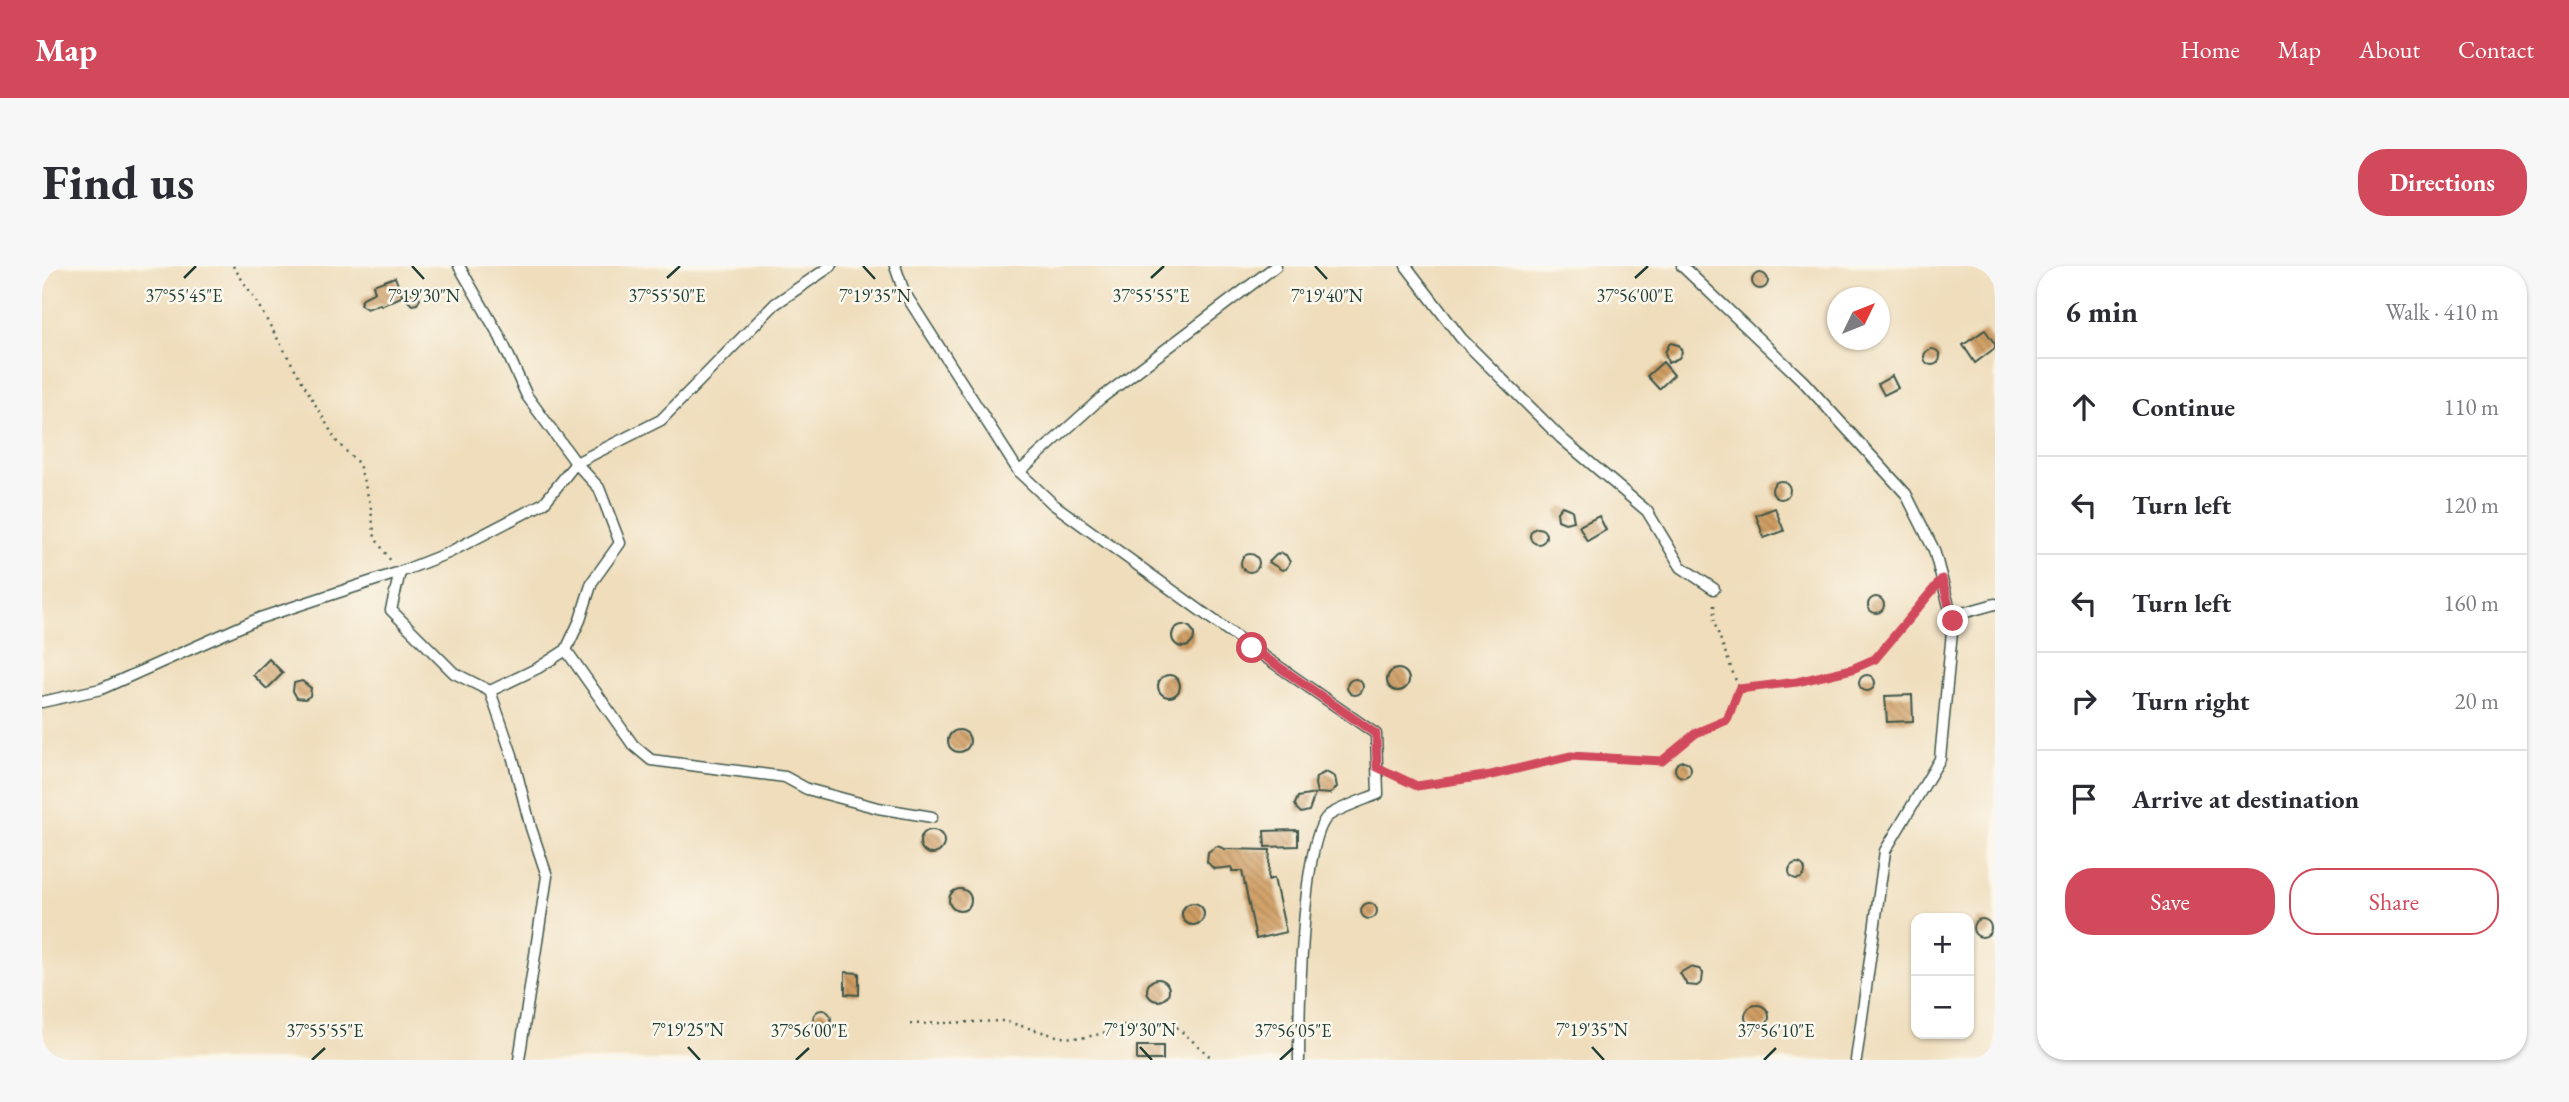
<!DOCTYPE html>
<meta charset="utf-8">
<style>
body{margin:0;font-family:"EB Garamond",serif;background:#f7f7f7;color:#2b2b33}
.controls{position:absolute;right:21px;bottom:21px;display:grid;overflow:hidden;border-radius:14px;box-shadow:0 2px 5px #0004}
.controls button{width:63px;height:63px;display:grid;place-items:center;padding:0;border:0;border-bottom:2px solid #e1e1e2;background:#fff;color:#2b2b33;font:35px sans-serif}
.compass{position:absolute;left:1785px;top:21px;width:63px;height:63px;border-radius:50%;background:#fff;box-shadow:0 2px 5px #0004;rotate:47deg}
.stop{position:absolute;width:21px;height:21px;margin:-16px;border:5px solid #d1495b;border-radius:50%;background:#fff}
.stop.end{background:#d1495b;border-color:#fff;box-shadow:0 2px 7px #0008}
.list{margin:0;padding:0;list-style:none}
h2{display:flex;justify-content:space-between;align-items:center;height:91px;margin:0;padding:0 28px;font-size:30px}
h2 small{font-size:23px;font-weight:400;color:#7c7c81}
.list li{display:grid;grid-template-columns:46px 1fr auto;gap:21px;align-items:center;box-sizing:border-box;height:98px;padding:0 28px;border-top:2px solid #e1e1e2}
.list b{display:block;font-size:26px;white-space:nowrap}
.list em{font-size:23px;font-style:normal;color:#7c7c81}
.actions{display:flex;gap:14px;padding:21px 28px}
.actions a{flex:1;padding:16px 0;border:2px solid #d1495b;border-radius:28px;text-align:center;font-size:24px;color:#d1495b}
.actions .main{background:#d1495b;color:#fff}
.icon{flex:none;width:38px;height:38px;fill:none;stroke:currentColor;stroke-width:2;stroke-linecap:round;stroke-linejoin:round}
.map{position:relative;flex:none;width:1953px;height:794px;overflow:hidden;border-radius:28px}
header{display:flex;align-items:center;gap:42px;box-sizing:border-box;height:98px;padding:0 35px;background:#d1495b;color:#fff}
header strong{font-size:33px}
nav{display:flex;gap:38px;margin-inline-start:auto;font-size:24px}
.intro{display:flex;align-items:center;justify-content:space-between;box-sizing:border-box;height:168px;padding:0 42px}
h1{margin:0;font-size:49px}
.button{padding:18px 32px;border-radius:28px;background:#d1495b;color:#fff;font-size:24px;font-weight:700}
main{display:flex;gap:42px;padding:0 42px}
aside{flex:1;background:#fff;border-radius:28px;box-shadow:0 2px 5px #0004}
.map>svg:first-child{display:block}
</style>
<header>
<strong>Map</strong>
<nav><a>Home</a><a>Map</a><a>About</a><a>Contact</a></nav>
</header>
<div class="intro"><h1>Find us</h1><a class="button">Directions</a></div>
<main>
<div class="map">
<svg width="1953" height="794" viewBox="0 0 1953 794">
<defs>
<pattern id="building-back-hatch" width="6" height="6" patternUnits="userSpaceOnUse" patternTransform="scale(1.75)"><rect width="6" height="6" fill="#d09d62"/><path d="M-1 5l2 2M0 0l6 6M5-1l2 2" fill="none" stroke="#a88152"/></pattern>
</defs>
<rect width="100%" height="100%" fill="#fbf7ec"/>
<filter id="ink" filterUnits="userSpaceOnUse"><feTurbulence type="fractalNoise" baseFrequency=".0143" numOctaves="2"/><feDisplacementMap in="SourceGraphic" scale="14" xChannelSelector="R" yChannelSelector="G"/><feConvolveMatrix kernelMatrix="1 2 1 2 8 2 1 2 1" color-interpolation-filters="sRGB"/></filter>
<filter id="wash" filterUnits="userSpaceOnUse"><feTurbulence type="fractalNoise" baseFrequency=".00686" numOctaves="4" result="noise"/><feDisplacementMap in="SourceGraphic" scale="28" xChannelSelector="R" yChannelSelector="G"/><feGaussianBlur stdDeviation="1.57" result="paint"/><feColorMatrix in="noise" values="0 0 0 0 0 0 0 0 0 0 0 0 0 0 0 0 0 1.4 0 .05"/><feComposite in="paint" operator="in"/></filter>
<g filter="url(#wash)">
<rect width="100%" height="100%" fill="#efddbb"/>
<g id="blocks">
<g fill="url(#building-back-hatch)">
<circle cx="1718" cy="15" r="8"/>
<polygon points="353,11 360,29 371,26 376,28 378,33 375,38 370,39 361,30 339,40 338,38 325,43 320,40 318,38 321,32 333,26 331,19"/>
<polygon points="1943,64 1953,78 1953,82 1933,97 1921,79"/>
<polygon points="1628,77 1637,79 1640,86 1637,92 1626,97 1623,86"/>
<circle cx="1890" cy="91" r="8"/>
<polygon points="1621,96 1632,109 1617,123 1605,110"/>
<polygon points="1850,110 1856,122 1842,129 1836,118"/>
<circle cx="1739" cy="224" r="9"/>
<polygon points="1520,240 1530,244 1532,255 1523,257 1516,254 1515,246"/>
<polygon points="1733,242 1742,265 1722,272 1714,249"/>
<polygon points="1557,250 1564,264 1545,275 1537,260"/>
<circle cx="1496" cy="270" r="8"/>
<polygon points="1239,287 1244,289 1248,296 1244,303 1240,304 1227,296 1234,289"/>
<circle cx="1208" cy="297" r="9"/>
<circle cx="1834" cy="339" r="8"/>
<circle cx="1141" cy="370" r="11"/>
<polygon points="227,393 241,407 225,423 211,409"/>
<circle cx="1356" cy="414" r="11"/>
<circle cx="1825" cy="417" r="8"/>
<circle cx="1127" cy="420" r="11"/>
<circle cx="1313" cy="421" r="8"/>
<polygon points="260,415 269,422 268,430 263,433 255,432 251,425 252,417"/>
<polygon points="1870,429 1871,455 1845,456 1843,430"/>
<circle cx="917" cy="475" r="11"/>
<circle cx="1641" cy="503" r="8"/>
<polygon points="1284,506 1293,511 1295,521 1288,528 1275,527 1273,518 1274,511"/>
<polygon points="1273,528 1267,545 1259,547 1255,543 1253,538 1256,531"/>
<polygon points="1256,564 1256,580 1223,581 1222,565"/>
<circle cx="890" cy="576" r="12"/>
<polygon points="1175,580 1183,583 1228,584 1226,614 1232,612 1244,666 1214,673 1200,605 1190,605 1190,601 1172,603 1165,596 1166,586"/>
<circle cx="1755" cy="605" r="8"/>
<circle cx="918" cy="634" r="11"/>
<circle cx="1327" cy="645" r="8"/>
<circle cx="1151" cy="648" r="11"/>
<circle cx="1940" cy="662" r="9"/>
<polygon points="1648,701 1657,703 1661,707 1660,716 1655,720 1645,719 1638,707"/>
<polygon points="803,706 817,707 817,729 803,728"/>
<circle cx="1116" cy="724" r="11"/>
<circle cx="1715" cy="751" r="12"/>
<circle cx="780" cy="753" r="9"/>
<rect x="1095" y="780" width="26" height="14"/>
</g>
</g>
</g>
<g filter="url(#ink)">
<use href="#blocks" fill-opacity="0" stroke="#3e5548" stroke-width="2"/>
<g fill="none" stroke-linecap="round" stroke-linejoin="round">
<g stroke="#3e5548" stroke-width="13">
<g id="minor">
<path d="M853,0L862,26L977,206L1011,238L1210,382L1334,468L1336,528C1324,533 1295,543 1286,550C1259,574 1257,753 1257,794"/>
<polyline points="1364,0 1419,72 1519,172 1605,245 1639,301 1672,323"/>
<polyline points="1640,0 1761,115 1864,228 1892,284 1911,355 1898,493 1843,585 1814,794"/>
<polyline points="977,206 1058,133 1234,0"/>
<polyline points="358,306 349,344 412,407 448,425 496,402 524,384 538,354 550,316 578,277 557,222 534,197 485,130 458,71 417,0"/>
<polyline points="1910,350 1953,338"/>
<polyline points="524,384 591,479 609,494 743,511 765,523 836,542 890,551"/>
<polyline points="448,425 470,489 489,562 505,610 477,794"/>
<polyline points="0,436 59,423 218,352 358,306 406,287 502,237 534,197 619,154 733,38 789,0"/>
</g>
</g>
<g stroke="#3e5548" stroke-width="2.5" stroke-dasharray="2 5" stroke-linecap="butt">
<polyline points="191,0 211,30 295,176 317,198 328,237 333,272 349,295"/>
<polyline points="1697,423 1755,416 1810,403 1833,393 1891,323"/>
<polyline points="1347,507 1375,520 1449,509 1529,490 1620,495 1654,467 1684,454 1697,423 1672,356 1672,334"/>
<polyline points="868,758 962,755 1018,771 1039,772 1058,768 1084,758 1129,756 1172,794"/>
</g>
<use href="#minor" stroke="#fff" stroke-width="10"/>
</g>
</g>
<g fill="none" stroke-linecap="round" stroke-linejoin="round" filter="url(#ink)">
<polyline stroke="#d1495b" stroke-width="9" points="1210,382 1334,468 1335,501 1375,520 1449,509 1529,490 1620,495 1654,467 1685,454 1697,423 1755,416 1810,403 1833,393 1900,313 1911,355"/>
</g>
<path fill="none" stroke="#1f3d34" stroke-width="2.5" d="M370,0L382,13M821,0L833,13M1273,0L1285,13M142,12L154,0M625,12L638,0M1109,12L1122,0M1593,12L1606,0M646,781L658,794M1098,781L1110,794M1550,781L1562,794M270,794L283,782M754,794L767,782M1238,794L1251,782M1722,794L1734,782"/>
<g font-size="18" text-anchor="middle" fill="#1f3d34" stroke="#fbf7ec" stroke-width="5" stroke-linejoin="round" paint-order="stroke">
<text x="142" y="36">37°55'45"E</text>
<text x="625" y="36">37°55'50"E</text>
<text x="1109" y="36">37°55'55"E</text>
<text x="1593" y="36">37°56'00"E</text>
<text x="382" y="36">7°19'30"N</text>
<text x="833" y="36">7°19'35"N</text>
<text x="1285" y="36">7°19'40"N</text>
<text x="646" y="770">7°19'25"N</text>
<text x="1098" y="770">7°19'30"N</text>
<text x="1550" y="770">7°19'35"N</text>
<text x="283" y="771">37°55'55"E</text>
<text x="767" y="771">37°56'00"E</text>
<text x="1251" y="771">37°56'05"E</text>
<text x="1734" y="771">37°56'10"E</text>
</g>
</svg>
<div class="controls">
<button>+</button>
<button>−</button>
</div>
<svg class="compass" viewBox="-18 -18 36 36"><path d="M0-13l5 13h-10z" fill="#e53935"/><path d="M0 13l5-13h-10z" fill="#7c7c81"/></svg>
<div class="stop" style="left:1210px;top:382px"></div>
<div class="stop end" style="left:1911px;top:355px"></div>
</div>
<aside>
<h2>6 min<small>Walk · 410 m</small></h2>
<ul class="list">
<li><svg class="icon" aria-label="ahead" viewBox="0 0 24 24"><path d="M12 20V5M6 11l6-6 6 6"/></svg><div><b>Continue</b></div><em>110 m</em></li>
<li><svg class="icon" aria-label="left" viewBox="0 0 24 24"><path d="M17 20v-9H6M10 6l-5 5 5 5"/></svg><div><b>Turn left</b></div><em>120 m</em></li>
<li><svg class="icon" aria-label="left" viewBox="0 0 24 24"><path d="M17 20v-9H6M10 6l-5 5 5 5"/></svg><div><b>Turn left</b></div><em>160 m</em></li>
<li><svg class="icon" aria-label="right" viewBox="0 0 24 24"><path d="M7 20v-9h11M14 6l5 5-5 5"/></svg><div><b>Turn right</b></div><em>20 m</em></li>
<li><svg class="icon" aria-label="arrive" viewBox="0 0 24 24"><path d="M6 21V4h12l-3 4 3 4H6"/></svg><div><b>Arrive at destination</b></div></li>
</ul>
<div class="actions"><a class="main">Save</a><a>Share</a></div>
</aside>
</main>
